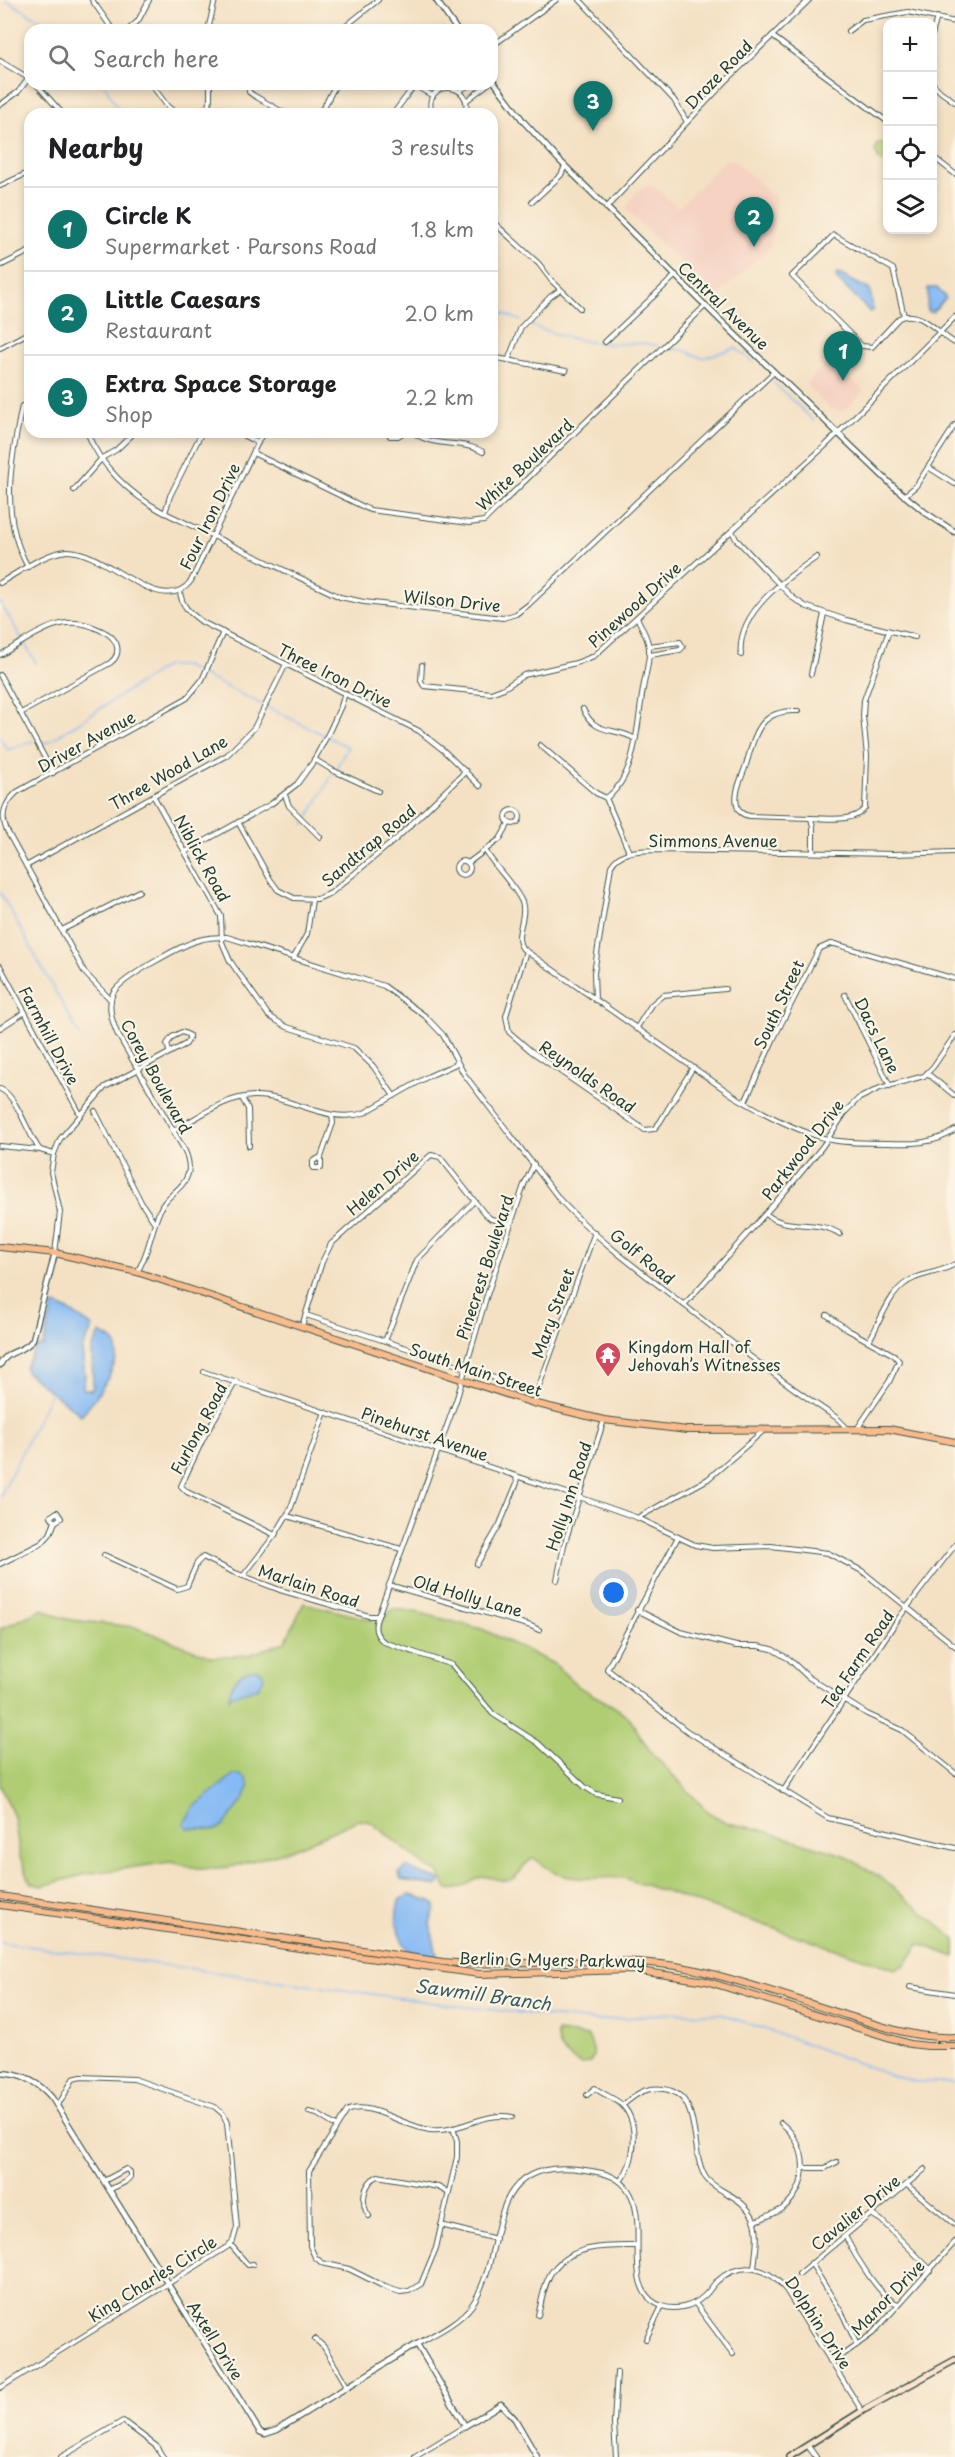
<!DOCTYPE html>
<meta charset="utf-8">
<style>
body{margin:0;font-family:"Playpen Sans",sans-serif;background:#f6f6f6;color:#202124}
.controls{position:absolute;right:18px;top:18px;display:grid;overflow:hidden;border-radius:12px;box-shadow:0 3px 9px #0003}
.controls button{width:54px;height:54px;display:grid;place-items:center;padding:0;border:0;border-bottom:2px solid #e0e0e0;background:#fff;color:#202124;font:30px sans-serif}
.you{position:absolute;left:614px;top:1593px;width:21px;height:21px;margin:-15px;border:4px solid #fff;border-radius:50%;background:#1a73e8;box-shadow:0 0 0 9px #1a73e833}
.badge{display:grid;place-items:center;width:39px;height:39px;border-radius:50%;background:#0f766e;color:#fff;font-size:20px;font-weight:700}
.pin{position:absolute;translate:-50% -50px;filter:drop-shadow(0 2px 3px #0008)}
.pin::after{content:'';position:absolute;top:32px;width:21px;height:18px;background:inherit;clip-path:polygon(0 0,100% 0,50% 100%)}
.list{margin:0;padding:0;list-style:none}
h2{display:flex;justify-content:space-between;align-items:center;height:78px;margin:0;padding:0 24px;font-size:26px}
h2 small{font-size:20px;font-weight:400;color:#757577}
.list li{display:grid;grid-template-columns:39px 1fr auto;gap:18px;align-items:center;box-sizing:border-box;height:84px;padding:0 24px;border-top:2px solid #e0e0e0}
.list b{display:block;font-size:22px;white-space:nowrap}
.list p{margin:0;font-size:20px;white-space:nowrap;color:#757577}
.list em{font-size:20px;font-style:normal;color:#757577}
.icon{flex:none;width:33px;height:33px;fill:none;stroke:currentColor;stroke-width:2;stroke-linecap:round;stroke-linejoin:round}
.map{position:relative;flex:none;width:955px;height:2457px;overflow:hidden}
.search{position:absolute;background:#fff;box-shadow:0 3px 9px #0003;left:24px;top:24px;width:474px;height:66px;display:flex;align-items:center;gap:15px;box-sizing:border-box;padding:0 21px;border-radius:18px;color:#757577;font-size:22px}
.panel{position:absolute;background:#fff;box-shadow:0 3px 9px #0003;left:24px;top:108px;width:474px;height:330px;border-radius:18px}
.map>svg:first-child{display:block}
</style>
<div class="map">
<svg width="955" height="2457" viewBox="0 0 955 2457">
<rect width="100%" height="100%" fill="#fcf5e5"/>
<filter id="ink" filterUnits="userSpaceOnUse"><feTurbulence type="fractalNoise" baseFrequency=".0167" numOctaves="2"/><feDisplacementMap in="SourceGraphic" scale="12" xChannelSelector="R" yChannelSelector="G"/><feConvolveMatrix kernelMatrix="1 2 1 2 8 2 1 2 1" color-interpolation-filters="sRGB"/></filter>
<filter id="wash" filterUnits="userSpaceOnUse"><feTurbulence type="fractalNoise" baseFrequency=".008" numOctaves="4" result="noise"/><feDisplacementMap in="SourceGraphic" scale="24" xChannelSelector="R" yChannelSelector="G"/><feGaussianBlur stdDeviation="1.35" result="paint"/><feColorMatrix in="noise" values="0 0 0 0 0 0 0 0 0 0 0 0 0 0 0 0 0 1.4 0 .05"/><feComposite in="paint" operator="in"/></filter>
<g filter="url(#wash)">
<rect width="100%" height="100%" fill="#f4e1c4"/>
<g fill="#f5d2c2">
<polygon points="730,160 735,161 776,199 771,245 717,297 626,210 628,203 639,190 649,185 656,188 678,208 724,161"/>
<polygon points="831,360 864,391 844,411 830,409 806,384"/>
</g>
<g fill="#b0cd73" stroke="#688554" stroke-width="1.5">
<polygon points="887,141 887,164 879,160 875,151 877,145"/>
<path d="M304,1603L380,1622L393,1609L412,1611L482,1629L554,1664L579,1687L613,1706L630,1719L650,1751L708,1812L727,1823L758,1829L844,1855L880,1877L955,1939V1957L919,1944L905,1965L895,1969L624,1878C584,1875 570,1888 534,1858C523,1862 521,1876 510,1880C500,1883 490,1875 482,1877C469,1881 461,1892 447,1889L438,1872L427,1867L371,1822L358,1820L291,1850L230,1867L201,1869L170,1862L86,1874L42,1886L31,1883L20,1857L14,1817L0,1784V1629L43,1609L57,1616L71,1620L135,1627L212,1657L249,1655L285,1642Z"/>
<path d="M557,2032L588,2036C592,2046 597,2054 589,2063L581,2064C567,2056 555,2050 557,2032Z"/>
</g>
<g fill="#85baf4" stroke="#527c94" stroke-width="1.5">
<polygon points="837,273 870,290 873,311 870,312 836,278"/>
<polygon points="928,288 937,288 946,298 932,312 929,312 927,308"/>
<path d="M56,1305L71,1312L93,1327L82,1349L85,1377L82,1389L91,1390L93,1387L92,1349L100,1333C106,1336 115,1340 117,1348C121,1364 92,1404 81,1415L26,1372L25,1367L36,1347L43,1346L53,1306Z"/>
<path d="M254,1669L262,1671L264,1678L258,1688L230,1696L229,1700C229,1682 238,1673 254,1669Z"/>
<polygon points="233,1775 240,1775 246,1778 249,1787 244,1799 224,1825 216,1830 187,1828 184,1823 194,1807"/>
<path d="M407,1867C417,1875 429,1875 440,1880V1883L437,1886L401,1880L399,1873Z"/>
<path d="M410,1895L431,1901L435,1905V1909L430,1923L438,1960L431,1965C404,1958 390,1925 400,1899Z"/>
</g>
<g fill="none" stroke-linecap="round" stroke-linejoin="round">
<g stroke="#85baf4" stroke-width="1.5">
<polyline points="6,0 57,30"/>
<polyline points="104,84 121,114"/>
<polyline points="492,311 495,310 521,321"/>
<path d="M528,324C555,335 583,343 612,344C629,344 643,341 659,346"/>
<polyline points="667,349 683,350 702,358 736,348 754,363"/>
<polyline points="773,382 814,421"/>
<polyline points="0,602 22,639"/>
<polyline points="24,643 36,663"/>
<polyline points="0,738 8,750 33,741"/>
<polyline points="38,741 47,743 166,666 184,666 348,747 304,825"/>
<polyline points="0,892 80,1036"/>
<polyline points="0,1497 51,1392"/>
<polyline points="0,1942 458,2006 584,2020 597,2021 673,2013 720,2014 791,2038 890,2075 916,2082 955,2082"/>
</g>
</g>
</g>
<g filter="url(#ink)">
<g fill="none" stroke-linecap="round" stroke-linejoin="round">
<g stroke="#3f564a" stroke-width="6">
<g id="minor">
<polyline points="92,0 113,30"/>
<polyline points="580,0 674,100 687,122"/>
<polyline points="128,30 138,21 149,0"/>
<polyline points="208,30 215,0"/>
<polyline points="341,30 378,0"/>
<polyline points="848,31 863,20 908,12 955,22"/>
<polyline points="932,35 937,17"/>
<polyline points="772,36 809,0"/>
<polyline points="492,46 556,0"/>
<polyline points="0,61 30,79"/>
<polyline points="932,83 941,92 955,102"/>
<polyline points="36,84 63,114"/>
<polyline points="151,84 168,107 178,114"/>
<polyline points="248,84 249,92 253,95 286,114"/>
<polyline points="412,84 433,96"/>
<polyline points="459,91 471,84"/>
<polyline points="466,101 488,84"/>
<polyline points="0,105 18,92 29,78"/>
<polyline points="206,114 210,99 210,84"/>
<polyline points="316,114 324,107 336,84"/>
<polyline points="393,114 414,86"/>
<path d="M432,114C420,79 476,80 465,114"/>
<polyline points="932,156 955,174"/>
<polyline points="0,186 30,172"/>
<polyline points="532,202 561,175 565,166"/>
<polyline points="606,208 727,80 772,36 888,122"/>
<polyline points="492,221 539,264 551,280 580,308"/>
<polyline points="0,266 30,251"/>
<path d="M904,316L893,269L834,235L792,276L862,346L872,347L899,318C921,308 938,334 955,343"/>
<polyline points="605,342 676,275"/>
<polyline points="0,348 30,332"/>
<polyline points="492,357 566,371"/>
<polyline points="509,358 521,327 550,297 560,290"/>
<path d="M22,406C10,463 0,517 28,567"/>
<path d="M87,432C100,466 130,494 161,511L340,597L364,602L503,618L516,614L528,605L774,372"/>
<polyline points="237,432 258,443"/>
<path d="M413,432C434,449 462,439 483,452"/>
<polyline points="390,436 398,436 404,432"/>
<polyline points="253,453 370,510 469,523 484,521 491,514 706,305"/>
<polyline points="928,467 955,484"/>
<polyline points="74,490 102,458 116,450 135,432"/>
<polyline points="904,496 916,486 955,425"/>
<polyline points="165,513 170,496 202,432"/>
<polyline points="732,531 736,539 769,574 793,598 805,606 846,620 915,637"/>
<path d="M0,583C19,572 44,553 67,551C106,550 161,620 191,581L263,432"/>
<path d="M180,591C181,606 190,613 202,622L419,731L443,750L480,786"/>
<polyline points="649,646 680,642 683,647 680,650 650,655"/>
<path d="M0,655C32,638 60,610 98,629C105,632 112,635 116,643C119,651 117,658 110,663L21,713"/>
<path d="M741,655C736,612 786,578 817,557"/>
<polyline points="422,665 421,681 424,686 491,693 504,688 524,675 576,663 594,656 826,445 955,317"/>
<polyline points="811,674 824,614"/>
<polyline points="0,675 53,773"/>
<path d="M583,709C596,737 615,726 635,739"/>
<path d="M798,711C757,709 755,737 745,768C741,779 734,793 737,805C738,812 743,815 750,816L811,818L813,827V852"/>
<polyline points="540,745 596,793 606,798 629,852"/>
<polyline points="314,759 332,770 378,791"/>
<polyline points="285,795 289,806 320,837"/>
<polyline points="154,797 221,916 222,942 230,961 269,1016 287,1027 354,1048 373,1066 394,1096"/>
<path d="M606,798C637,777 637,723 643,689C645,676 650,661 649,648C648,637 641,627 637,617"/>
<circle cx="513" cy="817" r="7"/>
<path d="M811,818C829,818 854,823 865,808L867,756L863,716L864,700L889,631"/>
<polyline points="238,822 270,879 278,890 294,898 317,899 331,893 396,839 466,771"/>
<path d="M485,850C495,868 514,884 522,902C528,918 512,936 523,949L734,1096C763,1113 794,1130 827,1139C846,1144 868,1142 888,1143C911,1144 935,1144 955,1130"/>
<polyline points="185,852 271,804 297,784 313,762 329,732 341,706 345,693"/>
<circle cx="463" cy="868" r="7"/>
<polyline points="468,863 500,839 509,823"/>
<polyline points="26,866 227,755 254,728 286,664"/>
<polyline points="62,930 139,891"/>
<polyline points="526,951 506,1016 509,1032 531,1051 645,1130 654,1129 660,1122 692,1069"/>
<polyline points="293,959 307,934 312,900"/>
<polyline points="0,966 80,1114"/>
<polyline points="845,995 890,1086"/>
<path d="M111,1000L85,973L7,831C0,815 4,804 17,792L187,698L202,680L223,632"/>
<path d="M595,1000L594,973L611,866C621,848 644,851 661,850L894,854L955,852"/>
<polyline points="0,1028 25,1012"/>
<polyline points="636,1029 651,1005 663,995 725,989"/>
<polyline points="927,1073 955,1096"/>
<path d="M0,1089C16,1094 28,1135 40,1150L0,1146"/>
<polyline points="242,1098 248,1109 249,1146"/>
<polyline points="745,1102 774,1038 819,949 830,944 835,944 955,979"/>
<polyline points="95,1111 142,1204 155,1223"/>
<path d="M173,1131C199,1117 224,1097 254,1096C291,1095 327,1125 364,1113L429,1076L458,1063"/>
<polyline points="40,1150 54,1154"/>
<polyline points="321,1157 321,1168 313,1168 313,1161 321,1157 333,1123 332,1115"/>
<path d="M766,1214C786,1231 818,1219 840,1234"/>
<polyline points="55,1253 60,1212 51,1172 54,1154 60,1139 105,1087 186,1044 189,1039 189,1035 182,1032 172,1037 167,1044 169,1051"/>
<path d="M137,1272C150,1252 151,1227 162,1206C169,1194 184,1188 188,1174C190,1167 188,1158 185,1151L117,1033C112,1021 107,1006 113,993C121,978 182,945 199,940C209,937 218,937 227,937L384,986L425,1016L443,1035L464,1074L561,1201C598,1240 641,1272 683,1304C733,1344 783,1383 837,1418L849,1430"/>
<polyline points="684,1305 789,1187 822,1147 847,1110 858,1099 880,1088 924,1076 933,1067 955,1035"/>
<polyline points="306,1315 449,1362 537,1393"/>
<polyline points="827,1315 848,1330 894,1355 899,1361 889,1382 857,1429"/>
<polyline points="302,1326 322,1262 331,1244 431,1155 440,1157 484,1213 491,1219 511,1224"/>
<polyline points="385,1341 417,1260 474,1201"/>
<path d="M869,1341C882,1319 890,1287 915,1278C929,1272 942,1272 955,1264"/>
<polyline points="204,1372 579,1497 638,1518 695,1545 713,1548 771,1546 828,1553 862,1571 955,1646"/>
<polyline points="236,1381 204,1437 181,1486 187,1492 275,1535"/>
<polyline points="533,1403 595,1232"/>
<polyline points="287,1516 401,1549"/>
<polyline points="639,1517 708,1479 763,1431"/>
<polyline points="678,1537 607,1669 687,1731 828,1818 955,1848"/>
<polyline points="104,1555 177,1589 187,1586 197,1563 203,1557 233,1572 280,1590 369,1616 378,1616 457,1398 486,1298 524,1185 534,1164"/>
<polyline points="0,1564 42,1543 50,1534 55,1522 61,1518 57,1512 51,1516 55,1522"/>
<polyline points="477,1564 500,1524 517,1483 516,1476"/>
<polyline points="243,1576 275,1535 290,1510 325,1412"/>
<polyline points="557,1580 564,1545 604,1420"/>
<polyline points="389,1585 531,1626 539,1630"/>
<polyline points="637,1610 681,1632 736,1646 758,1646 772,1649 789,1659 808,1677 867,1714 902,1730 955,1773"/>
<path d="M378,1616C373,1627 375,1635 384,1642L452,1665L493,1714L538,1743L585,1787L596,1794L618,1798"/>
<polyline points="783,1791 898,1619 955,1545"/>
<polyline points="910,1987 955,1994"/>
<path d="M587,2095L595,2088C603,2095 616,2098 623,2106C640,2124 635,2164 620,2181"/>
<path d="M623,2105C636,2094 646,2086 664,2089C704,2095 688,2150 706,2178C711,2185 720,2189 728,2194C763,2213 758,2233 754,2268"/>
<polyline points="309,2112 317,2114 336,2126"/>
<path d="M453,2128L457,2141V2157L436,2248L421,2284L409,2291L400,2292L385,2287L349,2269L322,2263L315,2257L310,2246L309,2171L347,2111C367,2099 406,2128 431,2130C459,2133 484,2111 512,2117"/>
<polyline points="803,2168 825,2168 837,2162"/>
<polyline points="104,2181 126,2169 130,2172 130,2177 125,2182 109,2190"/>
<polyline points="907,2185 955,2225"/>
<polyline points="871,2214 881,2220 931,2270"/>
<path d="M369,2216C360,2204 363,2183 378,2176L438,2187L449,2193"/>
<path d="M756,2221C765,2217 774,2214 782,2209C811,2186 809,2145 781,2123"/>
<polyline points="441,2225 496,2239"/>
<path d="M845,2236C854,2254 879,2297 898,2304"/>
<polyline points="230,2244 248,2265 253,2264"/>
<polyline points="811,2263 843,2315 857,2345"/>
<polyline points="799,2274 925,2169"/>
<polyline points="695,2303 733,2354"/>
<path d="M538,2315C542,2301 544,2282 553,2270C573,2244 608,2246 637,2246"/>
<polyline points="315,2339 324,2347 347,2386"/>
<polyline points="646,2339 662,2306"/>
<path d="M417,2344C435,2334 460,2322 472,2305C479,2295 483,2283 487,2272C493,2252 496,2230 503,2210C518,2163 562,2164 602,2173C670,2190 609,2288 662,2306C676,2311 694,2306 704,2296C709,2292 712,2286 716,2282C740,2260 768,2266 786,2290L862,2411"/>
<polyline points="830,2361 844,2354 873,2333 955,2242"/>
<polyline points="0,2388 227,2247 233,2241 237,2227 227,2123 223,2114 215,2107 134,2079 81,2077 73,2079 62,2099 57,2105"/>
<polyline points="808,2446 816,2457"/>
<polyline points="61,2457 123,2421 156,2446 163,2457"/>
<polyline points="415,2457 465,2426"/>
<polyline points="616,2457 614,2423 617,2372"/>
</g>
</g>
<g stroke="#3f564a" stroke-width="7">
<g id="tertiary">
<polyline points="436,0 457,30"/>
<polyline points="492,79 524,122 558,159 721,321 893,486 926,513 955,532"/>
<path d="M0,1365C7,1349 25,1353 33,1339L55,1253"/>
<path d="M0,2073C20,2074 39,2082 52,2098L260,2432L265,2434L277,2430L417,2344L465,2426L501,2404L515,2419L537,2457"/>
</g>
</g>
<g stroke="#3f564a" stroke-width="8">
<polyline id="secondary" points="789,2457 862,2411 955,2360"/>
</g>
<g stroke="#3f564a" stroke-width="8">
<g id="primary">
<polyline points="0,1247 55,1253 137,1272 533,1403 604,1420 687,1430 889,1429 955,1442"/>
<path d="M0,1896L443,1962C526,1969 611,1952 692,1969C745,1981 797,2000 849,2016C884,2027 917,2039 955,2037"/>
<polyline points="0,1905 479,1974 633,1970 706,1981 910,2044 928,2046 955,2046"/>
</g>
</g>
<use href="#minor" stroke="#fff" stroke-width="4"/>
<use href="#tertiary" stroke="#fff" stroke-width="4.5"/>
<use href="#secondary" stroke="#fde4d1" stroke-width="5"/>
<use href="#primary" stroke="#fabb8c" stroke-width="6"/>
</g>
</g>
<defs>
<g id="temple-pin" transform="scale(1.35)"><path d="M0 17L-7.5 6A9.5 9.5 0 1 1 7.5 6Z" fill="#d1495b" stroke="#fcf5e5"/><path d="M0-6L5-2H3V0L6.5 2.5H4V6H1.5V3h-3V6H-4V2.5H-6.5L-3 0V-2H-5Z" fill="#fff"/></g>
</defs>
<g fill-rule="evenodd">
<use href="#temple-pin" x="608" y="1355"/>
</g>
<g text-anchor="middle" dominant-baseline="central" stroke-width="4.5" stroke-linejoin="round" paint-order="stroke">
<g font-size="16" fill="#1f3d34" stroke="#fcf5e5">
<text transform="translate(718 74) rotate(-46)">Droze Road</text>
<text transform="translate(724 305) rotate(44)">Central Avenue</text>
<text transform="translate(524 464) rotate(-43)">White Boulevard</text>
<text transform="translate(209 516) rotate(-64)">Four Iron Drive</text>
<text transform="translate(452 600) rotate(6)">Wilson Drive</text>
<text transform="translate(634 604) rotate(-42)">Pinewood Drive</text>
<text transform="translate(335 675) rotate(26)">Three Iron Drive</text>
<text transform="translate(86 741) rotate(-29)">Driver Avenue</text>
<text transform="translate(168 772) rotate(-30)">Three Wood Lane</text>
<text x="713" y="840">Simmons Avenue</text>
<text transform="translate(368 845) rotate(-40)">Sandtrap Road</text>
<text transform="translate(203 858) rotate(61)">Niblick Road</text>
<text transform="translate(778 1004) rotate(-65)">South Street</text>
<text transform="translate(50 1035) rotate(62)">Farmhill Drive</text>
<text transform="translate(878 1035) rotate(64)">Dacs Lane</text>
<text transform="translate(157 1076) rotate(61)">Corey Boulevard</text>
<text transform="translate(588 1076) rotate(35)">Reynolds Road</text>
<text transform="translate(802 1149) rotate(-52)">Parkwood Drive</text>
<text transform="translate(382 1182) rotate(-41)">Helen Drive</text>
<text transform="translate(643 1256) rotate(39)">Golf Road</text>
<text transform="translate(484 1267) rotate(-72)">Pinecrest Boulevard</text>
<text transform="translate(552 1313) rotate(-70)">Mary Street</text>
<text transform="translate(476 1369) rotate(18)">South Main Street</text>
<text transform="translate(198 1428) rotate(-62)">Furlong Road</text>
<text transform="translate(425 1433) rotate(19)">Pinehurst Avenue</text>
<text transform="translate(568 1496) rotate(-72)">Holly Inn Road</text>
<text transform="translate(309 1585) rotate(18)">Marlain Road</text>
<text transform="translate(468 1595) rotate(16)">Old Holly Lane</text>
<text transform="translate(857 1659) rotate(-56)">Tea Farm Road</text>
<text transform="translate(552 1959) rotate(1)">Berlin G Myers Parkway</text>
<text transform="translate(855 2212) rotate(-39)">Cavalier Drive</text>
<text transform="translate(152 2278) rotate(-32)">King Charles Circle</text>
<text transform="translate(887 2297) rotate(-46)">Manor Drive</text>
<text transform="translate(819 2322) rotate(57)">Dolphin Drive</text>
<text transform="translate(216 2340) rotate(58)">Axtell Drive</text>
</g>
<g font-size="16" fill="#1f3d34" stroke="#fcf5e5" text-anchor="start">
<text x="628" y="1346">Kingdom Hall of<tspan x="628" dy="18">Jehovah’s Witnesses</tspan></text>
</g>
<g font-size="18" font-style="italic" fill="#385c64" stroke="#fcf5e5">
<text transform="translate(483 1994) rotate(8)">Sawmill Branch</text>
</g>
</g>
</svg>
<div class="controls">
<button>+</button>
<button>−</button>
<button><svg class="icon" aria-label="locate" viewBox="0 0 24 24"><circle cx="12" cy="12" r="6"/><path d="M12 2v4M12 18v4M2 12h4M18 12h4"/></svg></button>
<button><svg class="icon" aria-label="layers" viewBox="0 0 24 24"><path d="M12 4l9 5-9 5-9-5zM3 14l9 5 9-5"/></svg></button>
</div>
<div class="you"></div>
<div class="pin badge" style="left:843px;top:381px">1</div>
<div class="pin badge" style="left:754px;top:247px">2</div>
<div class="pin badge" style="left:593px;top:131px">3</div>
<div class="search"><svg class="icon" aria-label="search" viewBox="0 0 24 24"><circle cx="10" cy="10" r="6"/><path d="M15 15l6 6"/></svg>Search here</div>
<section class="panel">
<h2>Nearby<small>3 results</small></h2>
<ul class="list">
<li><span class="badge">1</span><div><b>Circle K</b><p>Supermarket · Parsons Road</p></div><em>1.8 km</em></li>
<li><span class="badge">2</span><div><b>Little Caesars</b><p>Restaurant</p></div><em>2.0 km</em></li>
<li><span class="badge">3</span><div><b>Extra Space Storage</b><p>Shop</p></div><em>2.2 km</em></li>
</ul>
</section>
</div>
